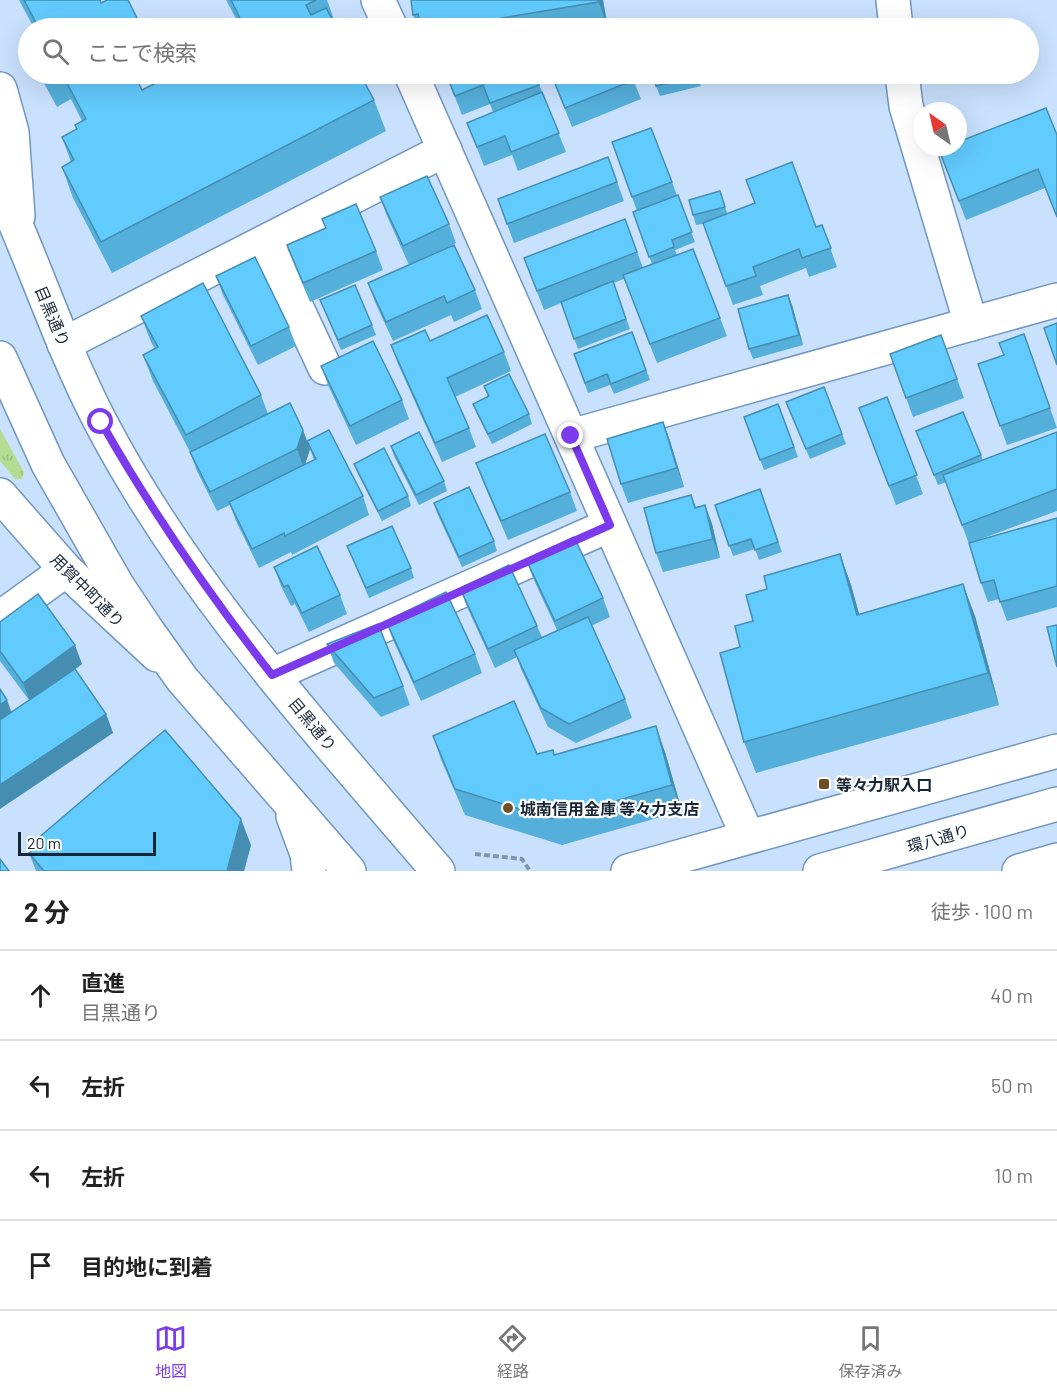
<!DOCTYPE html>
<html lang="ja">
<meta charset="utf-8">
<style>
body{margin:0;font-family:Barlow,"Noto Sans JP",sans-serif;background:#f6f6f6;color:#222}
.compass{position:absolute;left:913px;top:102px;width:54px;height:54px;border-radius:50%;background:#fff;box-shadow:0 6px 24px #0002;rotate:326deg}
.scale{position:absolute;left:18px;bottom:15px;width:138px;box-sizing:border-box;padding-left:6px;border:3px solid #172637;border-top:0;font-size:16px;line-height:21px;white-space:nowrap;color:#172637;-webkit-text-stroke:4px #fff;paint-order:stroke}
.stop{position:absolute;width:18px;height:18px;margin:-14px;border:4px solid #7c3aed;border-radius:50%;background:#fff}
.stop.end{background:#7c3aed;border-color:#fff;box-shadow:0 2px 6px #0008}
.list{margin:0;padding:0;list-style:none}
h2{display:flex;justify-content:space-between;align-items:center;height:78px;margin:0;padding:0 24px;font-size:26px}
h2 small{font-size:20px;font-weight:400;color:#767676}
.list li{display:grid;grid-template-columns:39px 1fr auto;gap:18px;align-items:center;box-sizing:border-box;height:90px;padding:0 24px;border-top:2px solid #e0e0e0}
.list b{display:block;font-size:22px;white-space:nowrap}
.list p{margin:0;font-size:20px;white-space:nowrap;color:#767676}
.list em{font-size:20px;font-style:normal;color:#767676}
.icon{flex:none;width:33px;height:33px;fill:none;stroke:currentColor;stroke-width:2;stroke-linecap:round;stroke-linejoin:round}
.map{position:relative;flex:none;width:1057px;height:871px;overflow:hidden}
.search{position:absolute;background:#fff;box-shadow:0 6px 24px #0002;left:18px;right:18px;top:18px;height:66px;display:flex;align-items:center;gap:15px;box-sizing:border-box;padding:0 21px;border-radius:33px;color:#767676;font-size:22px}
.sheet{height:438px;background:#fff}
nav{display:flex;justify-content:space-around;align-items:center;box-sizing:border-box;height:84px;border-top:2px solid #e0e0e0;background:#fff;font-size:16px;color:#767676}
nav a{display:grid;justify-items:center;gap:3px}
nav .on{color:#7c3aed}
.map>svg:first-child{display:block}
</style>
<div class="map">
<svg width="1057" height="871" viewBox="0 0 1057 871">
<defs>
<pattern id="grass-tufts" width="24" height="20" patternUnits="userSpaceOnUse" patternTransform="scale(1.5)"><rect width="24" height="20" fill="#b3dd92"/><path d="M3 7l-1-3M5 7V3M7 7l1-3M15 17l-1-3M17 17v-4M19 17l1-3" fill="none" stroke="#99be7e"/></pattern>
</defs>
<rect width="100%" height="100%" fill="#c9e1fd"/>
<polygon fill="url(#grass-tufts)" points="0,429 24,472 22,479 15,479 0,461"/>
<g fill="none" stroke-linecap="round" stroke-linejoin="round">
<g stroke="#7096c1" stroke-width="36">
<g id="minor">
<polyline points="378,0 391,28"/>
<polyline points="893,0 896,28"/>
<polyline points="411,74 748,837"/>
<polyline points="902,74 906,106 971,324"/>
<polyline points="266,242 325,368"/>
<polyline points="64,344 445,150"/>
<polyline points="571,436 1057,300"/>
<polyline points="0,495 66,570 157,655"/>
<polyline points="0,618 66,570"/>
<polyline points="272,675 610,525"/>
</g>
</g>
<g stroke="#7096c1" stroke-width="36">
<g id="major">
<polyline points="0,89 12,132 18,216"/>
<path d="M0,188C35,265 61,346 100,421C187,588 317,729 438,871"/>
<polyline points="0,358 48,464 117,585 147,630 182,679 349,871"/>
<polyline points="293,816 307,854 309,871"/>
<polyline points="628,871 1057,751"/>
<polyline points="820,871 1057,804"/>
<polyline points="1019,871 1057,860"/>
</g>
</g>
<polyline stroke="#8296ae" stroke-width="4" stroke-dasharray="6 3" stroke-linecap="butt" points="475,854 522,859 530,871"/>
<use href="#minor" stroke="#fff" stroke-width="33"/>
<use href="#major" stroke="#fff" stroke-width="33"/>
</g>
<g fill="#54afda">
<polygon points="19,0 100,0 101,3 141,26 142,28 34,28"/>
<polygon points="226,0 327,0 337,28 241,28"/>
<polygon points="411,0 603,0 608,28 418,28 413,15"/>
<polygon points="39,74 134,74 142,90 374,100 386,131 112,273 73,198 62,167 71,162 62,137 77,130 75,125 82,121 71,99 57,107"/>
<polygon points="446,74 535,74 566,152 518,171 512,155 484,166 467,123 493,112 490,104 462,115"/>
<polygon points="551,74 631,74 641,99 572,127"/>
<polygon points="698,74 701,86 660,96 656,86"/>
<polygon points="651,128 695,242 675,250 677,255 720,318 727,336 657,363 624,279 613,283 630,329 578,349 561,303 544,310 524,258 625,219 643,268 652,264 633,212 637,211 612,142"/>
<polygon points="1057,135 1057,218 1045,188 966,220 939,150"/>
<polygon points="608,157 624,201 514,243 498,199"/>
<polygon points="720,191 727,213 816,227 822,225 837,267 809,277 806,268 760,286 763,295 733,305 703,224 696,225 693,215"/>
<polygon points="380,197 449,224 456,243 427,257 475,290 482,309 454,322 451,315 393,341 375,302 368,283 409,265 387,216"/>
<polygon points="322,219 376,251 383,270 310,302 294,264 287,245 326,229"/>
<polygon points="216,276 289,327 296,346 258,365 223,295"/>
<polygon points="320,300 372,325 376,335 341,350"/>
<polygon points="792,305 803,345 753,359 749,349"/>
<polygon points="141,316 261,395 268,414 310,449 305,464 314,460 307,441 363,496 369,515 292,555 291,552 259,568 236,521 230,505 217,511 197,471 190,452 153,381 143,355 155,349 151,342"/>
<polygon points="632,332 650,380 614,394 610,385 588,393 574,354"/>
<polygon points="1024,334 1057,428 1007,445 978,364 1004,355"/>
<polygon points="941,335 964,398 913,417 890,354"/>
<polygon points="430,341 504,352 511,371 455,397 469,428 476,447 442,462 398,364 391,345"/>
<polygon points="321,366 402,400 409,419 356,445 328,385"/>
<polygon points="484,386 529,414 532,424 492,444 477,414 473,404 488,397"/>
<polygon points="824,387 846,444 810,459 786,402"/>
<polygon points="887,397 923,494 896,505 859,408"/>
<polygon points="778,404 798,457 764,470 744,417"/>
<polygon points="963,412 983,460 1057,432 1057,511 978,540 1057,518 1057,607 1007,621 999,599 988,602 981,583 969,543 969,544 946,482 938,485 916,431"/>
<polygon points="663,422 670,441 684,487 628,503 621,484"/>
<polygon points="391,446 444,481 447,491 419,505 394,456"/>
<polygon points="476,463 570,492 577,511 508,540 483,482"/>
<polygon points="354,464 408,496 411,506 382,521 358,474"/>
<polygon points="760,489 782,552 759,560 755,549 733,556 715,505"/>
<polygon points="691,495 696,507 705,505 712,524 720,558 663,572 656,553"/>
<polygon points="434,503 494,541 497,551 462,567 437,513"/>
<polygon points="347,546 411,568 414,578 369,598"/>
<polygon points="840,554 851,585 859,614 975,616 999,705 756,773 744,742 740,647 767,589"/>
<polygon points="526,559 603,598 610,617 591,626 625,699 632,718 576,743 548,727 521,669 517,657 495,668 467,607 460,588 537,626 542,637 557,630 533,578"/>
<polygon points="274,567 340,595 347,614 309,632 295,604 291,606 281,586"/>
<polygon points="386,621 475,654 482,673 421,701 393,640"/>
<polygon points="0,622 82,664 74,670 106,714 113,733 12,712 29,700 0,661"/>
<polygon points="327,644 403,686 410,705 381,717 334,663"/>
<polygon points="433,736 537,754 665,752 682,811 562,845 465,815 442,762"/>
<polygon points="30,845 251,845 244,871 36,871 29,853 32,850"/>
</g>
<g fill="#458eb2">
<polygon points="598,0 603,0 608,28"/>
<polygon points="788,295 792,305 803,345 799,335"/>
<polygon points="663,422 670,441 684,487 677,468"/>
<polygon points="303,430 310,449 304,468 297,449"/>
<polygon points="705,505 712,524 720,558 713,539"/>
<polygon points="840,554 851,585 868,646 857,615"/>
<polygon points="963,584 975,616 999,705 988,673"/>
<polygon points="75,645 82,664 30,702 23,683"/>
<polygon points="7,700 14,719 0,729 0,705"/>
<polygon points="106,714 113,733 0,809 0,785"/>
<polygon points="656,726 665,752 682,811 672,785"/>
<polygon points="241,819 251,845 244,871 227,871"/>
</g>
<g fill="#62cbfe" stroke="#458eb2" stroke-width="1.5">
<polygon points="24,0 100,0 101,3 107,0 128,0 141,26 136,28 39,28"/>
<polygon points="231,0 316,0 306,5 311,15 326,8 337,28 245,28"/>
<polygon points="411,0 598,0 598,2 443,28 421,28 418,14 413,15"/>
<polygon points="62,74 134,74 142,90 174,74 360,74 374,100 101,242 62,167 74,160 62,137 77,129 75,125 86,119"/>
<polygon points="446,74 535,74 539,85 490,103 483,85 455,96"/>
<polygon points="551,74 631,74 634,80 565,108"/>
<polygon points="653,74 697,74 697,76 656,86"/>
<polygon points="542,92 559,133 511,152 505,136 477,147 467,123"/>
<polygon points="1046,108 1057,135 1057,217 1038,169 959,201 939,150 945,147 958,147 958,142"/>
<polygon points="651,128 672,182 632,197 612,142"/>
<polygon points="608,157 617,182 507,224 498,199"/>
<polygon points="792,162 816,227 822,225 831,248 802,258 799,249 753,267 756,276 726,286 703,223 755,203 746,180"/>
<polygon points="427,176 449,224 403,246 380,197"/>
<polygon points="720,191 725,207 693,215 689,200"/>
<polygon points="678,195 692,232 672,240 674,247 649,257 633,212"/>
<polygon points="356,204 376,251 303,283 287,245 326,228 322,219"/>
<polygon points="625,219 637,252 537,291 524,258"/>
<polygon points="454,245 475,290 447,303 444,296 386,322 368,283"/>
<polygon points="693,249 720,318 650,344 623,275"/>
<polygon points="255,257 289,327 251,346 216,276"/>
<polygon points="613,281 626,319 574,339 561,302"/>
<polygon points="203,283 261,395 186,435 143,355 158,347 141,316"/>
<polygon points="355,285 372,325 338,340 320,300"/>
<polygon points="788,295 799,335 749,349 738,309"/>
<polygon points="487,315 504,352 447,378 469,428 435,443 391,345 425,330 430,341"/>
<polygon points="1057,323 1057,365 1044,328"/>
<polygon points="632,332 646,370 611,384 607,374 585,383 574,354"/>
<polygon points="1024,334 1050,408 1000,426 978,364 1004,355 999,343"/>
<polygon points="941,335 957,379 906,398 890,354"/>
<polygon points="373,341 402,400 350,426 321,366"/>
<polygon points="509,374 529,414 488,434 473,404 489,396 484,386"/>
<polygon points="824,387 842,434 806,449 786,402"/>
<polygon points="887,397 917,475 889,486 859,408"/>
<polygon points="290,403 303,430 297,449 210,492 190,452"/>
<polygon points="778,404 794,447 760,460 744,417"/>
<polygon points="963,412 981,455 934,475 916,431"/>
<polygon points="663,422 677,468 621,484 607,439"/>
<polygon points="329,430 363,496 285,536 284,533 252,549 229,502 316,459 307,441"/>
<polygon points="419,432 444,481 416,495 391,446"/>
<polygon points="1057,432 1057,489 962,525 943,475"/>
<polygon points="545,434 570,492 501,521 476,463"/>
<polygon points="384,448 408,496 378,511 354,464"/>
<polygon points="469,487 494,541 459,557 434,503"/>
<polygon points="760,489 778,542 755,550 751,539 729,546 715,505"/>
<polygon points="691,495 695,508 705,505 713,539 656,553 644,508"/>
<polygon points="1057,518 1057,586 1000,602 994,580 981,583 969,543"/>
<polygon points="392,526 411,568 366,588 347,546"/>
<polygon points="574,537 603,598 555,621 526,559"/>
<polygon points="317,546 340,595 302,613 288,585 284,587 274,567"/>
<polygon points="840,554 857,615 963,584 988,673 744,742 720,653 740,647 735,626 753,621 746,595 767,589 764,576"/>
<polygon points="509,565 537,626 488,649 460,588"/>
<polygon points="446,592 475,654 414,682 386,621"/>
<polygon points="38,594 75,645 23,683 0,651 0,622"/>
<polygon points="588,617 625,699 569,724 541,708 514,650"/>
<polygon points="378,624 403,686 374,698 327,644"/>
<polygon points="1057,625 1057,667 1047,627"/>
<polygon points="75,669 106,714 0,785 0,720"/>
<polygon points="0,689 7,700 0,705"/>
<polygon points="514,701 537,754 553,750 554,755 656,726 672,785 552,819 455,789 433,736"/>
<polygon points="165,730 241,819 227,871 44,871 29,853 34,849 30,845"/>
<polygon points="0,859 9,871 0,871"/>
</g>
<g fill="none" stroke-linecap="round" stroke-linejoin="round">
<path stroke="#7c3aed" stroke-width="8" d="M101,422C152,512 208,593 272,675L610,525L571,436"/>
</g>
<g fill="#6f5025" stroke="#fff" stroke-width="2">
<rect x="818" y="778" width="12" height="12" rx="3"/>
<circle cx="508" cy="808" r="6"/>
</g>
<g text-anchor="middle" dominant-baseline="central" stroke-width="4.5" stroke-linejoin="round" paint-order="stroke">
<g font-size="16" fill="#172637" stroke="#fff">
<text transform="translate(53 316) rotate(67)">目黒通り</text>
<text transform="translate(88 590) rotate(45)">用賀中町通り</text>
<text transform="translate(313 724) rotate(50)">目黒通り</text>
<text transform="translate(938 838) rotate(-16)">環八通り</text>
</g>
<g font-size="16" font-weight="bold" fill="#172637" stroke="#fff" text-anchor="start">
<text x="836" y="784">等々力駅入口</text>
<text x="520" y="808">城南信用金庫 等々力支店</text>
</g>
</g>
</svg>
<svg class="compass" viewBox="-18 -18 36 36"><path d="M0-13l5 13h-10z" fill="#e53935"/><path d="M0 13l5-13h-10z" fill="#767676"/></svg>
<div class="scale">20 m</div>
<div class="stop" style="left:101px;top:422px"></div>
<div class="stop end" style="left:571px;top:436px"></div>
<div class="search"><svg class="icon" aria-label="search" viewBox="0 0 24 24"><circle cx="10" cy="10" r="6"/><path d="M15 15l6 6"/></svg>ここで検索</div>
</div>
<section class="sheet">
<h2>2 分<small>徒歩 · 100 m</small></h2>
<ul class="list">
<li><svg class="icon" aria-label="ahead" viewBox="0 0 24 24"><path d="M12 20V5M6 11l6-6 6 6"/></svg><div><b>直進</b><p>目黒通り</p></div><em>40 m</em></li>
<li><svg class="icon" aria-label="left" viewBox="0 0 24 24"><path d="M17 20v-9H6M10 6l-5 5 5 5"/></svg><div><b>左折</b></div><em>50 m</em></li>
<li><svg class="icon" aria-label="left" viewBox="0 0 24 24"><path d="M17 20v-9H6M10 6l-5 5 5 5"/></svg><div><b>左折</b></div><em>10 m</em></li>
<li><svg class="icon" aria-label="arrive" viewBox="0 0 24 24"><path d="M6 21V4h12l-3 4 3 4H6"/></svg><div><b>目的地に到着</b></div></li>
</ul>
</section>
<nav>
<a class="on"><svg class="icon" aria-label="map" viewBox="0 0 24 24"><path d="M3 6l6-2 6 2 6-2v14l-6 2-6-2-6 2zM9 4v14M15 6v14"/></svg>地図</a>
<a><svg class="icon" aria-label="directions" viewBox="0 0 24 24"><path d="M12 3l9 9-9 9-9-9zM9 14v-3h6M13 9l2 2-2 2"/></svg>経路</a>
<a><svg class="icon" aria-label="saved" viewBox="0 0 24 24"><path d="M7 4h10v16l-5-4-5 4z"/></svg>保存済み</a>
</nav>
